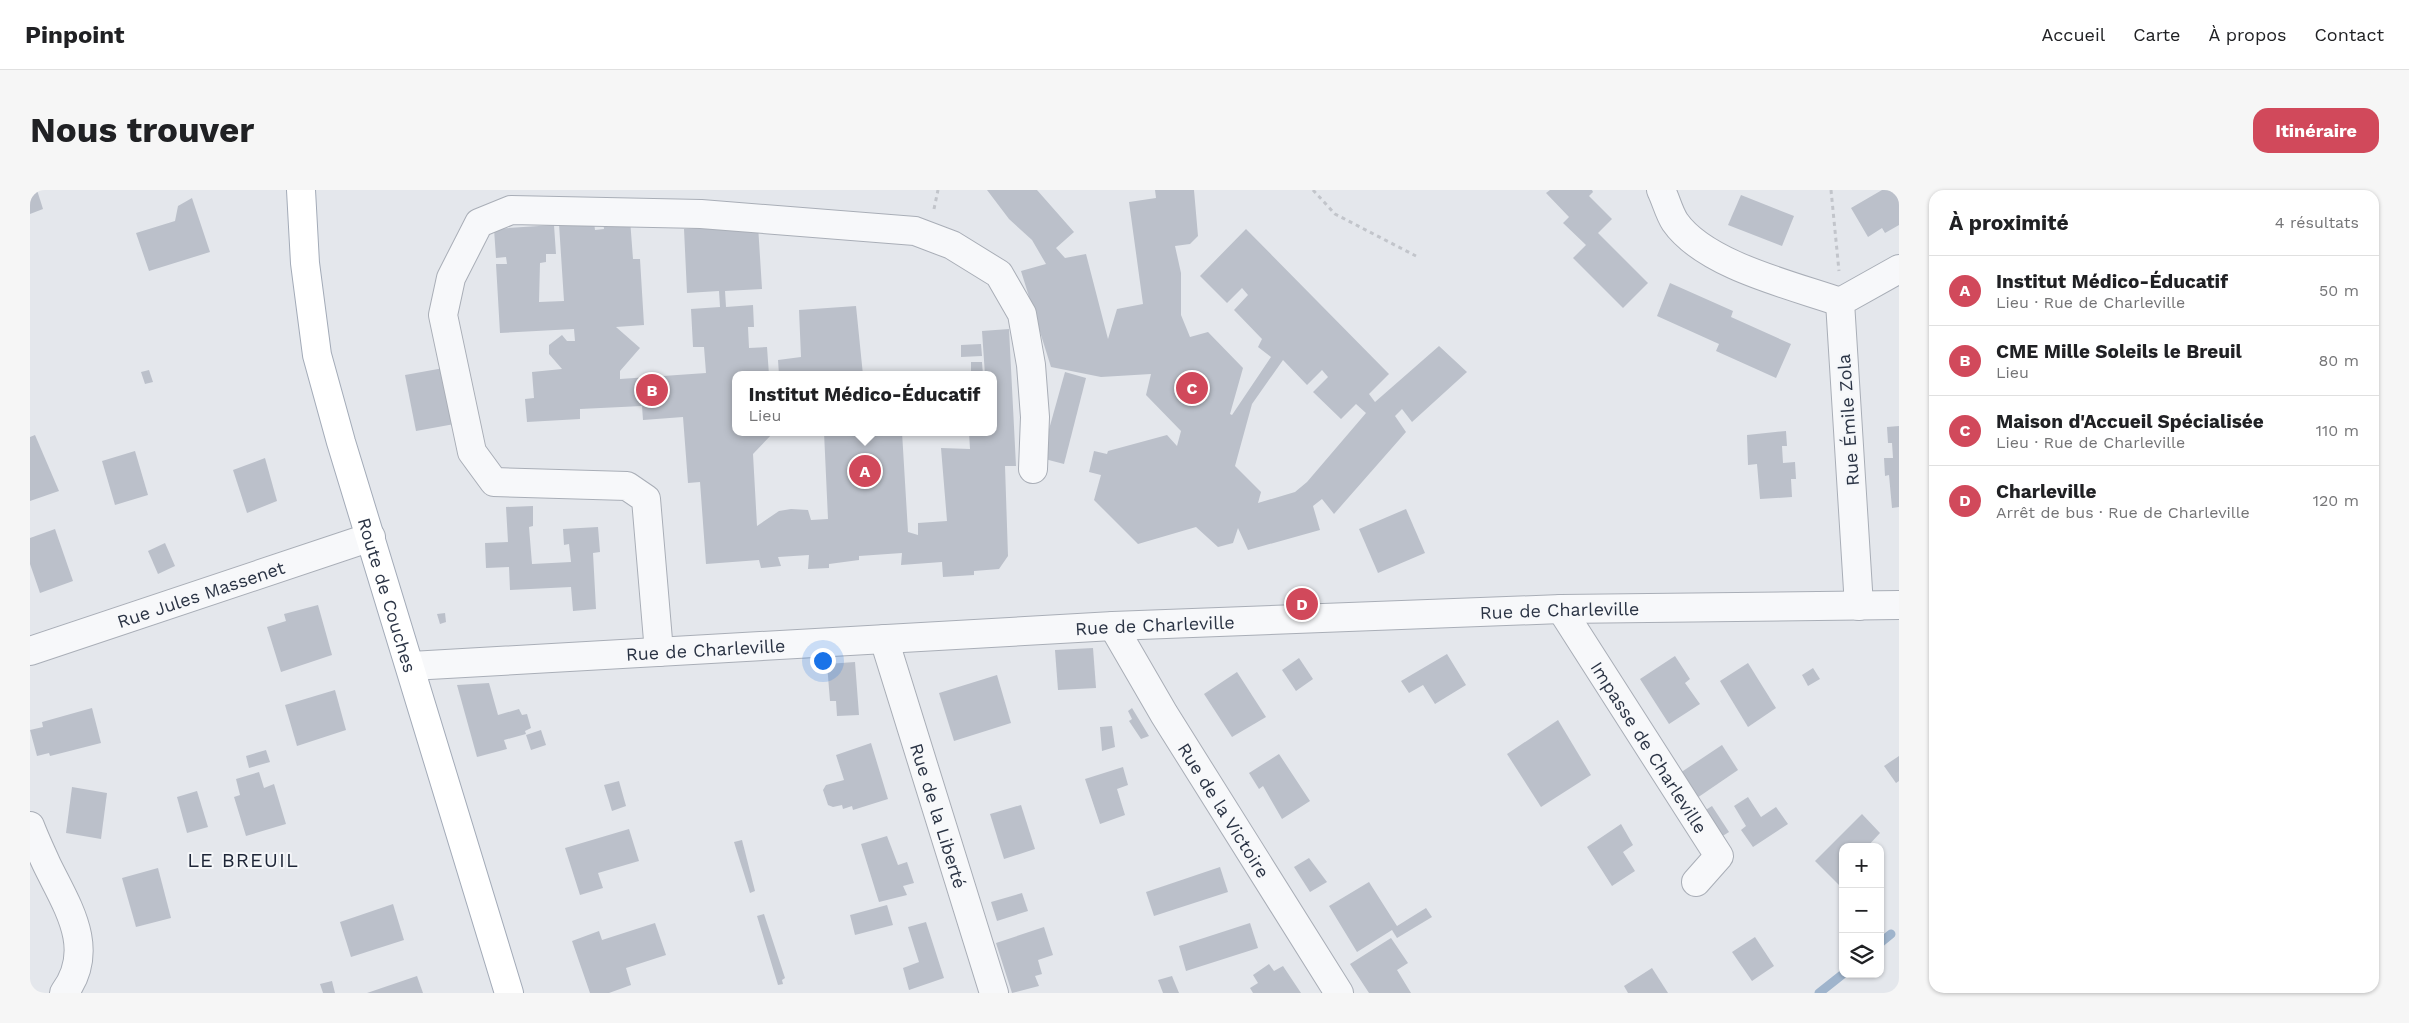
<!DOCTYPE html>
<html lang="fr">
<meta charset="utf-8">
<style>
body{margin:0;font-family:"Work Sans",sans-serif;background:#f6f6f6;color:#202124}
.controls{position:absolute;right:15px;bottom:15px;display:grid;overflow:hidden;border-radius:10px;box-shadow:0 1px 4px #0004}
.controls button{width:45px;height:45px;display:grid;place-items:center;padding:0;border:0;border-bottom:1px solid #e0e0e0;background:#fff;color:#202124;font:25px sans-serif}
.you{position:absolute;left:792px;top:470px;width:18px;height:18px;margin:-12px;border:4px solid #fff;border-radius:50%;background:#1a73e8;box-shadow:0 0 0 8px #1a73e833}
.badge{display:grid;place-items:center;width:32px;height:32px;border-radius:50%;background:#d1495b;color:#fff;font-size:16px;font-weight:700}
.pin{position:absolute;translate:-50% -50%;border:2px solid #fff;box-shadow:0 1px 5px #0006}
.popup{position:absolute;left:702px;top:181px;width:265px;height:65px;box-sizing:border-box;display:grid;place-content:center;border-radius:10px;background:#fff;filter:drop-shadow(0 1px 4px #0005);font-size:16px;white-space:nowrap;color:#757577}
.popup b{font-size:19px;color:#202124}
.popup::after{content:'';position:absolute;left:50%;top:100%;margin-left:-10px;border:10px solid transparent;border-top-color:#fff}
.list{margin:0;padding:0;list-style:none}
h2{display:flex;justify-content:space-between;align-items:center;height:65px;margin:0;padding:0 20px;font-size:21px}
h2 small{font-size:16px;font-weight:400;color:#757577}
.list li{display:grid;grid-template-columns:32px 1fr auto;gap:15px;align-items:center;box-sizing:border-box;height:70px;padding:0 20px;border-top:1px solid #e0e0e0}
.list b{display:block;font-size:19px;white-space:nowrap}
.list p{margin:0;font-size:16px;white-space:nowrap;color:#757577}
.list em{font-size:16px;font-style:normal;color:#757577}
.icon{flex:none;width:28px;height:28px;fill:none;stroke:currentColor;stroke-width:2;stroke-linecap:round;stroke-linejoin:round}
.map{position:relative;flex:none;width:1869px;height:803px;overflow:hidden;border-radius:15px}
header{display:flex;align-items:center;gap:30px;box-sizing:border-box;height:70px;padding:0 25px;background:#fff;border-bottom:1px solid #e0e0e0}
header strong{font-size:24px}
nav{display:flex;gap:28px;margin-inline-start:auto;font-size:18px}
.intro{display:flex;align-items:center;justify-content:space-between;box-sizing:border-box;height:120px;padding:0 30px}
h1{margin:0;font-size:35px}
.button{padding:12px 22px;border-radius:15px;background:#d1495b;color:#fff;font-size:18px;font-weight:700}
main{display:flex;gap:30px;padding:0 30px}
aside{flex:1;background:#fff;border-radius:15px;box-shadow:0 1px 4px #0004}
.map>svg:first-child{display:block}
</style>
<header>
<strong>Pinpoint</strong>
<nav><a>Accueil</a><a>Carte</a><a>À propos</a><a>Contact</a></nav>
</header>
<div class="intro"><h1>Nous trouver</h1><a class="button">Itinéraire</a></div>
<main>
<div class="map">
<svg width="1869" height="803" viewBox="0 0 1869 803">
<rect width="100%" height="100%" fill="#e4e7ec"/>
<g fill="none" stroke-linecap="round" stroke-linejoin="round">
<g stroke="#9fb4cc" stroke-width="9">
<polyline points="1850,753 1861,744"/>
<polyline points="1789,803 1813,784"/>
</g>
</g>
<g fill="#bbc0ca" fill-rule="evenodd">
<polygon points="0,0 7,0 13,19 0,24"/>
<path d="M957,0H1007L1044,42L1026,58L1035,68L1056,64L1078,149L1087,119L1113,114L1099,12L1126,8L1125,0H1164L1168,46L1160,54L1145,56L1151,83V125L1160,147L1178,142L1213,178L1200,224L1202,225L1241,167L1228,157L1232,149L1204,120L1218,105L1212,98L1197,113L1170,86L1216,39L1359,184L1339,204L1345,212L1409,156L1437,182L1382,232L1372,219L1365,226L1376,242L1304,324L1292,309L1283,316L1290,340L1218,360L1208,338L1203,353L1188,357L1166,337L1108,354L1064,310L1071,285L1059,282L1064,261L1077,264L1078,261L1137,245L1147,256L1151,241L1116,205L1121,184L1071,187L1021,177L991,81L1016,74L1002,50L979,29ZM1253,170L1277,195L1292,180L1298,187L1283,202L1311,229L1326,214L1336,223L1277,292L1265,302L1228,313L1231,302L1205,276L1222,214Z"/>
<polygon points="1520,0 1562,0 1563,2 1559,6 1582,29 1568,43 1618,93 1593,118 1543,68 1556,55 1533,33 1539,27 1516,3"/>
<polygon points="1852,0 1869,0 1869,35 1855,43 1852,38 1838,47 1821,18"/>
<polygon points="1711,5 1764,26 1752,56 1698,35"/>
<polygon points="162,8 180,62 119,81 106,43 145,31 148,16"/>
<polygon points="600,29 603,69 610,69 614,135 586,137 610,158 590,181 590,189 676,183 674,157 663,157 661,119 690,117 689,101 657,103 654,39 728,35 732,99 695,101 696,117 723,115 724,137 718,137 719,158 737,157 739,185 706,185 706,242 744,242 723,264 727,336 749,321 761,319 778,320 781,330 798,329 794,242 872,242 878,342 888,345 888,333 917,331 911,258 940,259 939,242 964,242 964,185 955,185 952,141 979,139 986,276 975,276 978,366 969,379 944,381 944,385 913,387 912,372 871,375 872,363 829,366 829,370 799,374 799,378 778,379 779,365 748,367 751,376 731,378 729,370 676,374 670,292 658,293 653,227 613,230 612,216 550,219 550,229 497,232 495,209 504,208 502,182 532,179 519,164 519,155 532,145 537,151 545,151 544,139 470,143 466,74 477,74 476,67 466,68 464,39 524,35 526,64 516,64 516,72 510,73 509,112 534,111 529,34 564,32 565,40 574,39 573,31"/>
<polygon points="1640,93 1703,121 1701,127 1761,154 1746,188 1686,161 1689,154 1627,126"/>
<polygon points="826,116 833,185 749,185 748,170 771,167 769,120"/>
<polygon points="951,154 952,166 931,167 931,155"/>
<polygon points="941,172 952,172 953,185 941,185"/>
<polygon points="419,177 430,233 386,241 375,185"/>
<polygon points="119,180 123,192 115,194 111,182"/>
<polygon points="1035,182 1056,188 1034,274 1011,268"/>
<polygon points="1869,236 1869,317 1862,318 1859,285 1855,286 1854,268 1863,268 1862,253 1858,253 1857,237"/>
<polygon points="1756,241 1757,256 1752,256 1753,273 1765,272 1766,289 1761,289 1762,307 1730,309 1727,274 1718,275 1717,245"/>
<polygon points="5,245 29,301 0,311 0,247"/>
<polygon points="105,261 118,305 85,315 72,271"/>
<polygon points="235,268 247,311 217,323 203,280"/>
<polygon points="503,316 503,336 499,337 502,374 541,372 539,354 534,355 533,339 568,337 570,362 563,363 566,419 543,421 541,397 480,400 479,377 456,378 455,353 478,352 476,317"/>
<polygon points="1376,319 1395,363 1348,383 1329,339"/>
<polygon points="25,339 43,391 10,403 0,374 0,348"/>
<polygon points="135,353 145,376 128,384 118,361"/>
<polygon points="288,415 302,465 251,482 237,437 256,431 254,424"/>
<polygon points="415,423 416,432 410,434 407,424"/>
<polygon points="1063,458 1066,498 1028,500 1025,460"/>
<polygon points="1417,464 1436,495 1405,514 1393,495 1379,503 1371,491"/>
<polygon points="1645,466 1660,489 1655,493 1670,514 1639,534 1610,489"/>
<polygon points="1269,468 1283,489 1266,501 1252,480"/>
<polygon points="825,472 829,525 807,526 806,511 800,511 797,474"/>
<polygon points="1718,473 1746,518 1718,537 1690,491"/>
<polygon points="1783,478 1790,489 1778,496 1772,485"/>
<polygon points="1207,482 1236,527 1202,547 1174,504"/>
<polygon points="967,485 981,533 924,551 909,503"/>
<polygon points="459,493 468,525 489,519 492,525 497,524 501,538 495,541 496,544 474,550 477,559 447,567 427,495"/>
<polygon points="305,500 316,540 267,556 255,515"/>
<polygon points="62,518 71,553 20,566 19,563 7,566 0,540 13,537 12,532"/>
<polygon points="1102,518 1119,546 1111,549 1099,531 1102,529 1098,521"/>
<polygon points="1528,530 1561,585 1511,617 1477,564"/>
<polygon points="1082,536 1085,557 1072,561 1070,537"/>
<polygon points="511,540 516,555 501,560 496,545"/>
<polygon points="841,553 858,609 823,620 822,616 813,619 812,615 803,617 798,615 793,600 796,595 814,590 806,565"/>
<polygon points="1692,555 1708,580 1667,608 1650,583"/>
<polygon points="236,560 240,572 219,578 216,566"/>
<polygon points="1249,564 1280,611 1252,629 1233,596 1229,599 1219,583"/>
<polygon points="1869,566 1869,591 1866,593 1854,576"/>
<polygon points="1093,577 1098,595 1087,599 1095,625 1070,634 1055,589"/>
<polygon points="229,582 234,598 244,594 256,634 216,646 204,607 210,605 206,589"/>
<polygon points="589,591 596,616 582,621 574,595"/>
<polygon points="42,597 77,603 71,649 36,643"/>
<polygon points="167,601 178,637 157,643 147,607"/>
<polygon points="1718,607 1731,627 1746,617 1758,634 1723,657 1711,640 1716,636 1704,616"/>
<polygon points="991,615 1005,659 974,669 960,624"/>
<polygon points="1682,616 1699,642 1691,647 1674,621"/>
<polygon points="1832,624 1850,643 1837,657 1813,657 1813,699 1785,671"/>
<polygon points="1591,634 1603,655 1593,662 1605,681 1582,696 1557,657"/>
<polygon points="599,639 609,671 568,683 573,698 550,705 535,658"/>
<polygon points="857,646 868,675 877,672 884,693 873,696 877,705 849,712 831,654"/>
<polygon points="712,650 725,701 720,703 704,652"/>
<polygon points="1279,668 1297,692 1280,702 1264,677"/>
<polygon points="1190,677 1198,702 1124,726 1116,702"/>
<polygon points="128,678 141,728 106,737 92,688"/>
<polygon points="1339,692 1367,736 1396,718 1402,727 1367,748 1362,740 1327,762 1299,716"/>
<polygon points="992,703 998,721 967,731 961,712"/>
<polygon points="363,714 374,750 321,767 310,732"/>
<polygon points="857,715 863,735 825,745 820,725"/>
<polygon points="734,724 755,788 752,790 753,794 748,795 727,726"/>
<polygon points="896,732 914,788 879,800 873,778 889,772 878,737"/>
<polygon points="625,733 636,765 596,778 601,795 579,803 560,803 542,751 569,741 572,750"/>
<polygon points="1220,733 1228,758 1156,781 1149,756"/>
<polygon points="1014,737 1023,765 1008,770 1012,784 1005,786 1009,796 982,803 966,753"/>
<polygon points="1725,747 1744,776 1722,791 1702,762"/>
<polygon points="1361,748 1378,773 1367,780 1381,803 1339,803 1320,774"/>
<polygon points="1239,774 1244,781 1253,776 1271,803 1223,803 1220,798 1228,793 1223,785"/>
<polygon points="1622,778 1638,803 1598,803 1594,796"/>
<polygon points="387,786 393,803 337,803"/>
<polygon points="1142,786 1149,803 1133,803 1128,790"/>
<polygon points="302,791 305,803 293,803 290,794"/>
</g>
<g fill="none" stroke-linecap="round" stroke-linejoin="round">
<g stroke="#a9aeb7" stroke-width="30">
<g id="minor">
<path d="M1631,0C1636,10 1639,23 1645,32C1675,75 1761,95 1810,112"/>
<polyline points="1829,416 1810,112 1869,79"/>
<path id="s1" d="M1531,419L1689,666L1666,692"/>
<path id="s2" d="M1083,436L1134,524L1309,803"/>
<path id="s3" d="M854,449L964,803"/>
<path id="s4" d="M0,461L341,347"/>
<polyline points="629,462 616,309 597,296 464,292 442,262 413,125 421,88 449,33 481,20 671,24 885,41 922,55 969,84 992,124 1001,175 1005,227 1003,279"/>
<path id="s5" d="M381,476L1083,436L1531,419L1869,415"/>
<path d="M0,636C5,649 11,662 17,675C37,716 67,759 34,803"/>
</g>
</g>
<g stroke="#a3abb8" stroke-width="30">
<g id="major">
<path id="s6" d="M271,0L275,73L287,165L311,252L479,803"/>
</g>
</g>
<g stroke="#c2c5cb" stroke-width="3" stroke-dasharray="4 4" stroke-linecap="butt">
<polyline points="1283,0 1305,24 1386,66"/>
<polyline points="1801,0 1809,81"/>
<polyline points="904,19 908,0"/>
</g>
<use href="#minor" stroke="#f7f8fa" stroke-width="28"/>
<use href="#major" stroke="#fff" stroke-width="28"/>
</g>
<g text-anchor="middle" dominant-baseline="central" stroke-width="4" stroke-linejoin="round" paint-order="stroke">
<g font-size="18" fill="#2b3445" stroke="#f4f6f9">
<text transform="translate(1818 230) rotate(-94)">Rue Émile Zola</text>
<text stroke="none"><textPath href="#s4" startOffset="180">Rue Jules Massenet</textPath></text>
<text stroke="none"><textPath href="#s6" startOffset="416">Route de Couches</textPath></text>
<text stroke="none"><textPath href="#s5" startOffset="1150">Rue de Charleville</textPath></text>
<text stroke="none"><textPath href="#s5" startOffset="745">Rue de Charleville</textPath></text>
<text stroke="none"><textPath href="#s5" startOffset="295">Rue de Charleville</textPath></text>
<text stroke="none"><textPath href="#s1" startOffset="164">Impasse de Charleville</textPath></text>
<text stroke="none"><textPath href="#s2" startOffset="215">Rue de la Victoire</textPath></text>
<text stroke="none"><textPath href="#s3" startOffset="185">Rue de la Liberté</textPath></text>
</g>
<g font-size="20" letter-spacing="1" fill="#1d2536" stroke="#f4f6f9">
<text x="213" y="670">LE BREUIL</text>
</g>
</g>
</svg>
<div class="controls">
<button>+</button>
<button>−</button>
<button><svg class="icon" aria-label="layers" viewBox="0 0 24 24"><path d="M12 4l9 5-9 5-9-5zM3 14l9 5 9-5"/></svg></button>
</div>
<div class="you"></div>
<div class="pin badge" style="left:835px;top:281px">A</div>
<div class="popup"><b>Institut Médico-Éducatif</b>Lieu</div>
<div class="pin badge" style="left:622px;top:200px">B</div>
<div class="pin badge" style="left:1162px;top:198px">C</div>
<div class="pin badge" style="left:1272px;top:414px">D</div>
</div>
<aside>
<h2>À proximité<small>4 résultats</small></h2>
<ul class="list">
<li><span class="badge">A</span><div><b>Institut Médico-Éducatif</b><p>Lieu · Rue de Charleville</p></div><em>50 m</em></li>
<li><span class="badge">B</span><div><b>CME Mille Soleils le Breuil</b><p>Lieu</p></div><em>80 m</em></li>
<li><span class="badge">C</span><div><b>Maison d'Accueil Spécialisée</b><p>Lieu · Rue de Charleville</p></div><em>110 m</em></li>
<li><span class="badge">D</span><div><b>Charleville</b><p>Arrêt de bus · Rue de Charleville</p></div><em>120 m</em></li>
</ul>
</aside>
</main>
